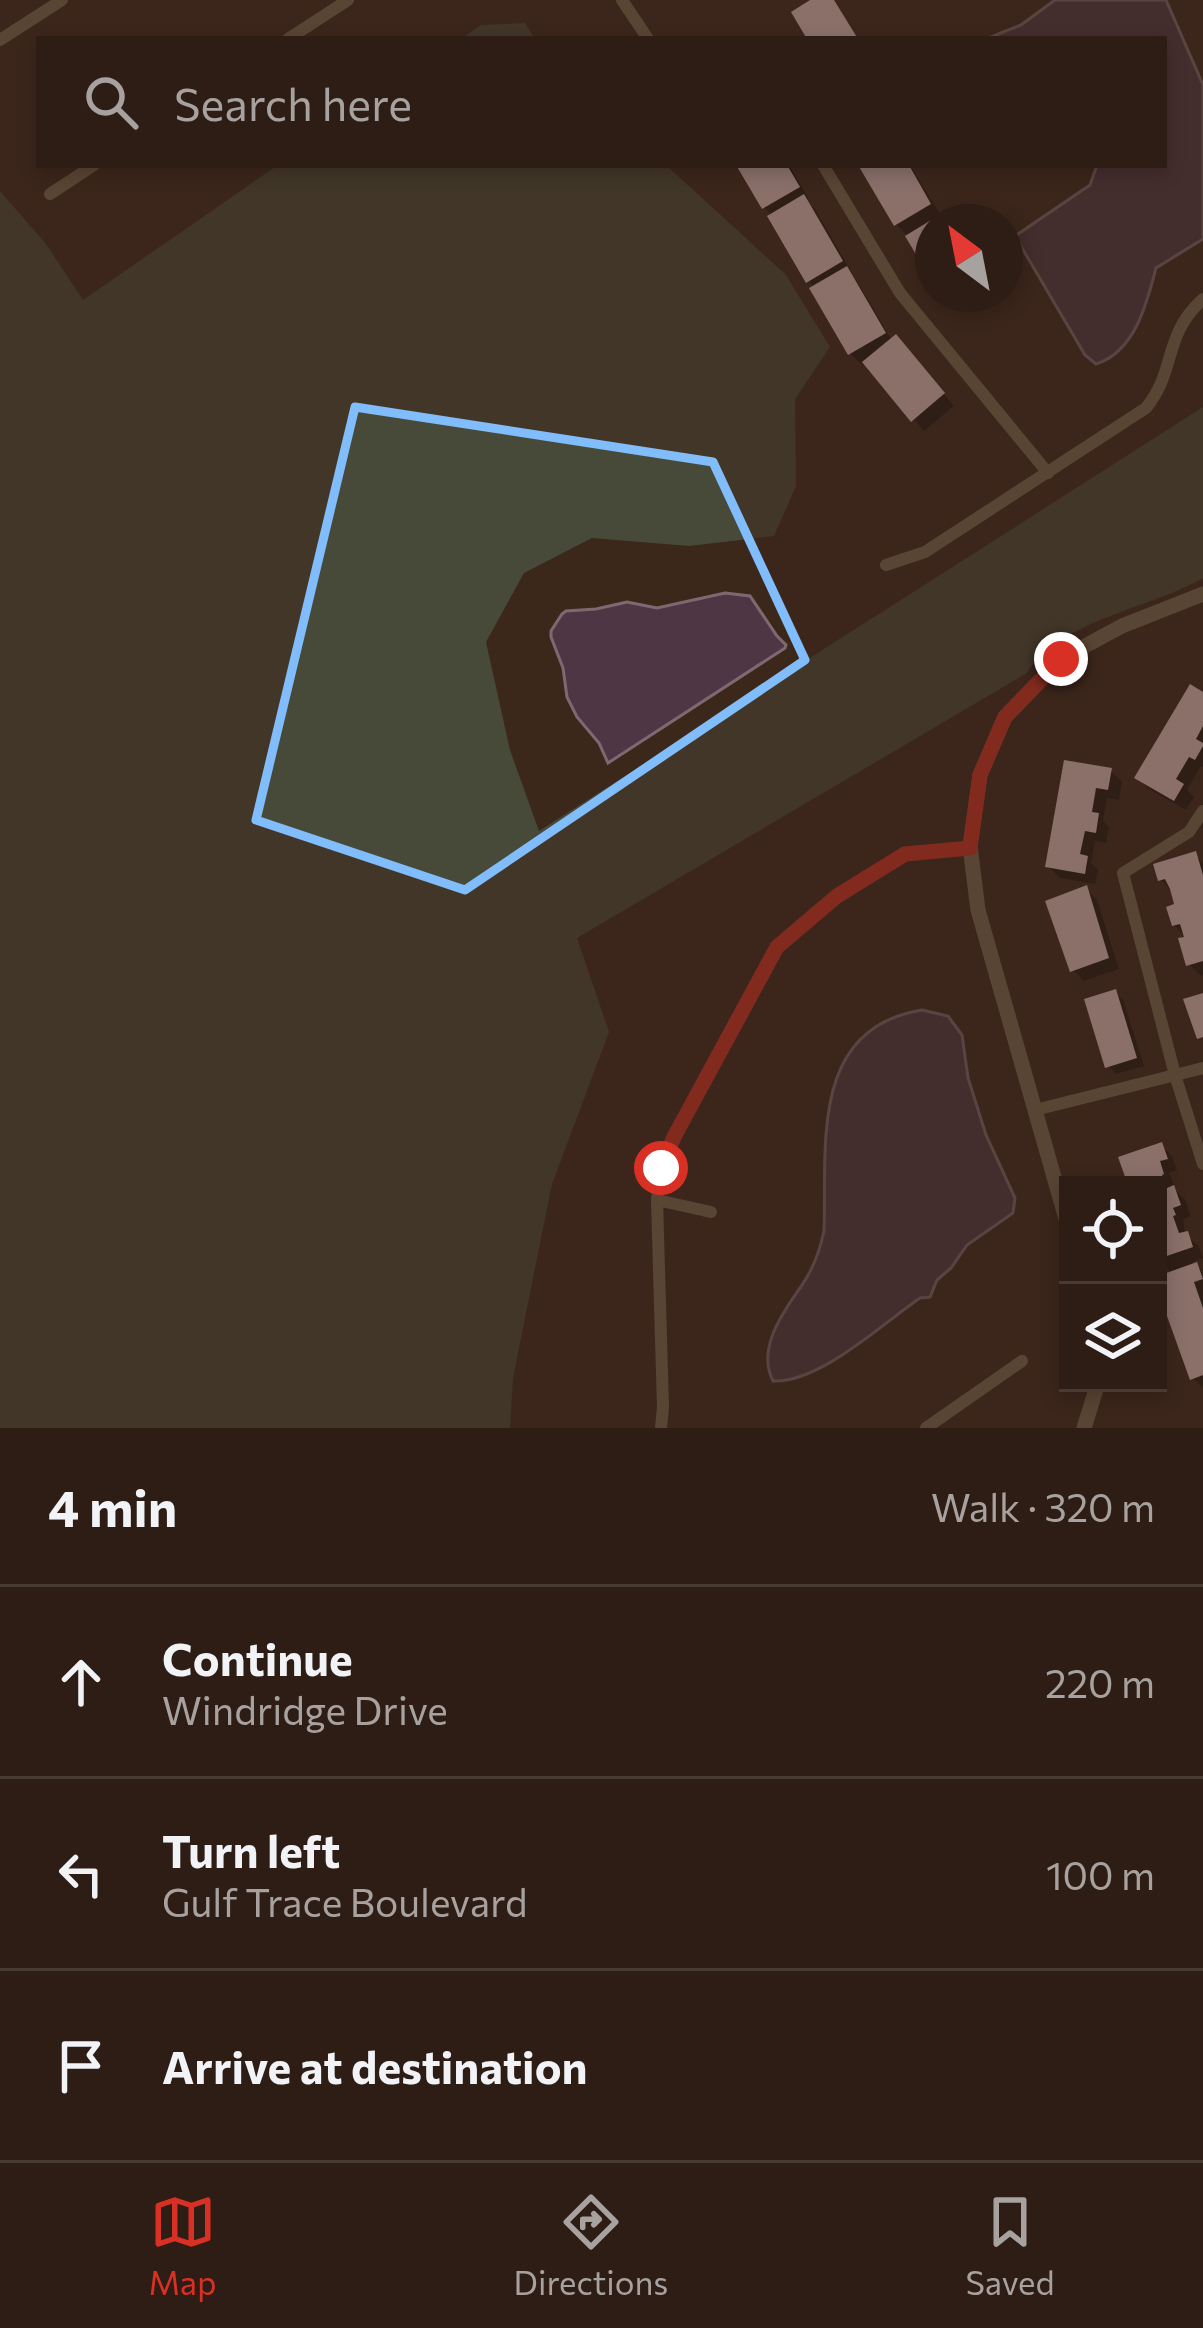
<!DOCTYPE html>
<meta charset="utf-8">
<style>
body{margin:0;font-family:Commissioner,sans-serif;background:#392a22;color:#f1f3f6}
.controls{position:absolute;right:36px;bottom:36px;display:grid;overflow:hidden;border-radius:0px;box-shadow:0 6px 18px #0003}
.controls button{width:108px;height:108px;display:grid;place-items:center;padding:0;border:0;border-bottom:3px solid #483b34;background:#2d1d14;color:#f1f3f6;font:60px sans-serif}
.compass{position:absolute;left:915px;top:204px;width:108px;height:108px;border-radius:50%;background:#2d1d14;box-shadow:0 6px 18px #0003;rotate:328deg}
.stop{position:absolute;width:36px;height:36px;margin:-27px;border:9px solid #d93025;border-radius:50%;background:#fff}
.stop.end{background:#d93025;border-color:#fff;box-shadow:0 3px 12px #0008}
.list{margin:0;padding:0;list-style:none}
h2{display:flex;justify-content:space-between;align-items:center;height:156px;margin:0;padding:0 48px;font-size:51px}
h2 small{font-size:39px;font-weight:400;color:#a7a2a0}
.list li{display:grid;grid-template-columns:78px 1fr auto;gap:36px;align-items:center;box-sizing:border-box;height:192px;padding:0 48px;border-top:3px solid #483b34}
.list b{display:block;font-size:45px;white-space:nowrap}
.list p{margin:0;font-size:39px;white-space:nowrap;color:#a7a2a0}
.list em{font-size:39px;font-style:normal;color:#a7a2a0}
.icon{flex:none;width:66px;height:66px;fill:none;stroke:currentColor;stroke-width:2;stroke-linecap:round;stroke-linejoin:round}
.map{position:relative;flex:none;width:1203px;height:1428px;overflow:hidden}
.search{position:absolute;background:#2d1d14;box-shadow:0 6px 18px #0003;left:36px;right:36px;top:36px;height:132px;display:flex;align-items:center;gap:30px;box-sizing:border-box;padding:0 42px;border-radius:0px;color:#a7a2a0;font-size:45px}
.sheet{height:732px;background:#2d1d14}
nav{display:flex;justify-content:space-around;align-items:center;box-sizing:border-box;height:168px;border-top:3px solid #483b34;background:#2d1d14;font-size:33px;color:#a7a2a0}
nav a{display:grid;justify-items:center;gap:6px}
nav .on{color:#d93025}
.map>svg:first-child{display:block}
</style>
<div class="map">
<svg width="1203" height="1428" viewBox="0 0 1203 1428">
<rect width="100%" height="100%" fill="#3c271b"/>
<g fill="#474939">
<polygon points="525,23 535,39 461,39 481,25"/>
<path d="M278,165H666L786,275L830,347L795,399L796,486L774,536L689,546L592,538L524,573L486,642L510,750L539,831L1203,407V578C1154,607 1055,622 1027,673L577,938L609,1032L552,1184L513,1378L510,1428H0V191L46,244L83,300Z"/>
</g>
<g fill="#4f3644" stroke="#7f6971" stroke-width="3">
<path d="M1055,0H1166L1203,85V239L1156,268C1147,303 1135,352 1096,364L1085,355L1015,236L1090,185L1097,165H1164V39H986L1021,25Z"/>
<polygon points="725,593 750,596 777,636 786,645 785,648 608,763 599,743 577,717 567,697 563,668 551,637 551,631 562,614 566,611 596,609 627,602 657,608"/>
<path d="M922,1010L948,1016L962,1035L968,1078L986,1135L1015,1198L1013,1213L967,1245L951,1268L937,1280L930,1297L920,1298C882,1324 820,1383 773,1381C756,1348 784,1311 802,1285C813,1269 820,1250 824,1231C827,1146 809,1028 922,1010Z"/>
</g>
<g fill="#0007">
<polygon points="740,165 789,165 809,199 806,200 815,209 852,273 850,274 857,281 892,341 907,349 954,406 924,431 865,362 861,364 850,353 773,216 764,207"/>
<polygon points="861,165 910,165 945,222 933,222 933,277 908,236 896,224"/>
<polygon points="1203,696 1203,767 1201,766 1187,790 1194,797 1186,810 1149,789 1138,778"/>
<polygon points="1067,763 1110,771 1122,782 1119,800 1107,798 1103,821 1109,827 1106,843 1095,841 1091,863 1098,870 1095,884 1060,878 1048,866"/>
<polygon points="1195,855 1203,863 1203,975 1201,976 1189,964 1188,939 1174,925 1178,906 1174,893 1161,880"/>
<polygon points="1086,889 1097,900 1119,969 1084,981 1073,970"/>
<polygon points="1115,992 1123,1000 1144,1066 1116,1074 1108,1066"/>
<polygon points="1161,1145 1172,1156 1177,1170 1169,1173 1174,1185 1171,1186 1185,1200 1191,1216 1183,1219 1185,1235 1198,1245 1203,1258 1192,1262 1203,1272 1203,1388 1193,1378 1158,1282 1158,1279 1172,1274 1158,1259 1158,1185 1131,1185"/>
</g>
<g fill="#ebc9c9">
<polygon points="810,0 834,0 858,39 807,39 791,12"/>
<polygon points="736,165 787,165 800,187 762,209"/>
<polygon points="858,165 909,165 931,204 894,226"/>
<polygon points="804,194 843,261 806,283 767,216"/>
<polygon points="941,214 946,222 933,222 933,283 905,236"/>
<polygon points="847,266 886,333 848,355 809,288"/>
<polygon points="896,334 945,393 911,422 862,362"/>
<polygon points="1190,684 1203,692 1203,726 1196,739 1203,743 1203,746 1195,760 1189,757 1176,779 1184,784 1174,801 1134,778"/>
<polygon points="1064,760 1112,768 1108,790 1096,788 1092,812 1099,813 1096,833 1085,831 1080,854 1088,856 1085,874 1045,867"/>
<polygon points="1196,851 1203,875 1203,961 1186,966 1178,938 1184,937 1180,924 1172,926 1166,907 1174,904 1170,889 1165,879 1158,881 1153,864"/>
<polygon points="1087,885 1109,958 1070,972 1045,901"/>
<polygon points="1116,989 1137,1058 1105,1068 1084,999"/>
<polygon points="1203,993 1203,1037 1197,1039 1183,999"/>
<polygon points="1162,1142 1168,1159 1160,1161 1164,1174 1162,1175 1167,1188 1174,1185 1181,1205 1173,1208 1176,1215 1173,1216 1179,1233 1188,1231 1193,1247 1158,1259 1158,1185 1128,1185 1118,1157"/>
<polygon points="1197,1262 1203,1279 1194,1282 1203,1308 1203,1375 1190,1380 1158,1291 1158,1276"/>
</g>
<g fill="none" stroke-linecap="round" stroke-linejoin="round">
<g stroke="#7c6c50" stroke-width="12">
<polyline points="622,0 648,39"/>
<polyline points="288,39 348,0"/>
<polyline points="0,40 62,0"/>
<polyline points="823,165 900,293 1048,473"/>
<polyline points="50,194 94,165"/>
<path d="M886,565L925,552L1146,408C1177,370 1162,336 1203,299"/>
<polyline points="1203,811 1189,832 1123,873 1175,1075 1203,1164"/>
<polyline points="1035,1110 1203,1068"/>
<polyline points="657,1200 711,1212"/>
<polyline points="661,1428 663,1407 657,1200 661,1168 674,1137 777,947 837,896 906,854 970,848"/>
<polyline points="926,1428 1022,1361"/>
</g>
<g stroke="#7c6c50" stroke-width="15">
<polyline points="1068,1226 978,910 970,846 980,775 1005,717 1061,659 1122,626 1203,594"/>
<polyline points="1084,1428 1098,1383"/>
</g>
</g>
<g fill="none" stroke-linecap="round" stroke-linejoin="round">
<polyline stroke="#d93025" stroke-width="15" points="661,1168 674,1137 777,947 837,896 905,854 970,848 980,775 1005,717 1061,659"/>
</g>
<path d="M0 0H1203V1428H0ZM355,407L713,462L805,660L465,890L256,820Z" fill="#3c271b" fill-opacity=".55" fill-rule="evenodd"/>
<path fill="none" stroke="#81bdfa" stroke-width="9" stroke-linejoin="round" d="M355,407L713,462L805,660L465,890L256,820Z"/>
</svg>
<div class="controls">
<button><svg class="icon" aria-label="locate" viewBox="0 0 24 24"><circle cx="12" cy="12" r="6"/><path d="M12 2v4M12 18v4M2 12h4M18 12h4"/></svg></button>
<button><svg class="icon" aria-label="layers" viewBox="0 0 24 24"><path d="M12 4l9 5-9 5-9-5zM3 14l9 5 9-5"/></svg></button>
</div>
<svg class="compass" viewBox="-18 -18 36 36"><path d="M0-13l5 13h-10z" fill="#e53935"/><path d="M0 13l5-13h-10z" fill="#a7a2a0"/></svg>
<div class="stop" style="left:661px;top:1168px"></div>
<div class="stop end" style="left:1061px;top:659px"></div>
<div class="search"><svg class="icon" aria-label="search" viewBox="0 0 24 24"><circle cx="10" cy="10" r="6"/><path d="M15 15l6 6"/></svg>Search here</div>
</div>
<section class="sheet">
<h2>4 min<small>Walk · 320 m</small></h2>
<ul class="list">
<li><svg class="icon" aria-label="ahead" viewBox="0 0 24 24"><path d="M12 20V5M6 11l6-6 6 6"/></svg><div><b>Continue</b><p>Windridge Drive</p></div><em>220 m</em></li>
<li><svg class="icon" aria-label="left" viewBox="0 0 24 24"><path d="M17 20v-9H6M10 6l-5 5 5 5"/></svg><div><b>Turn left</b><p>Gulf Trace Boulevard</p></div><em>100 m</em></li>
<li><svg class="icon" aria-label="arrive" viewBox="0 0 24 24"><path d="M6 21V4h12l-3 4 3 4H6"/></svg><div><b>Arrive at destination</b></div></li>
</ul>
</section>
<nav>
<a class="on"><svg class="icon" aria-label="map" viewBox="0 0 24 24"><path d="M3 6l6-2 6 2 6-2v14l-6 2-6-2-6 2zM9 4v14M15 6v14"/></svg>Map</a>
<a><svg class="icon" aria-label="directions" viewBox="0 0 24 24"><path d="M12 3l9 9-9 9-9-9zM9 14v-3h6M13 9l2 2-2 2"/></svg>Directions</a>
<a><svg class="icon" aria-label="saved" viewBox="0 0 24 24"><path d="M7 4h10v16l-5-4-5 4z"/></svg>Saved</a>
</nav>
